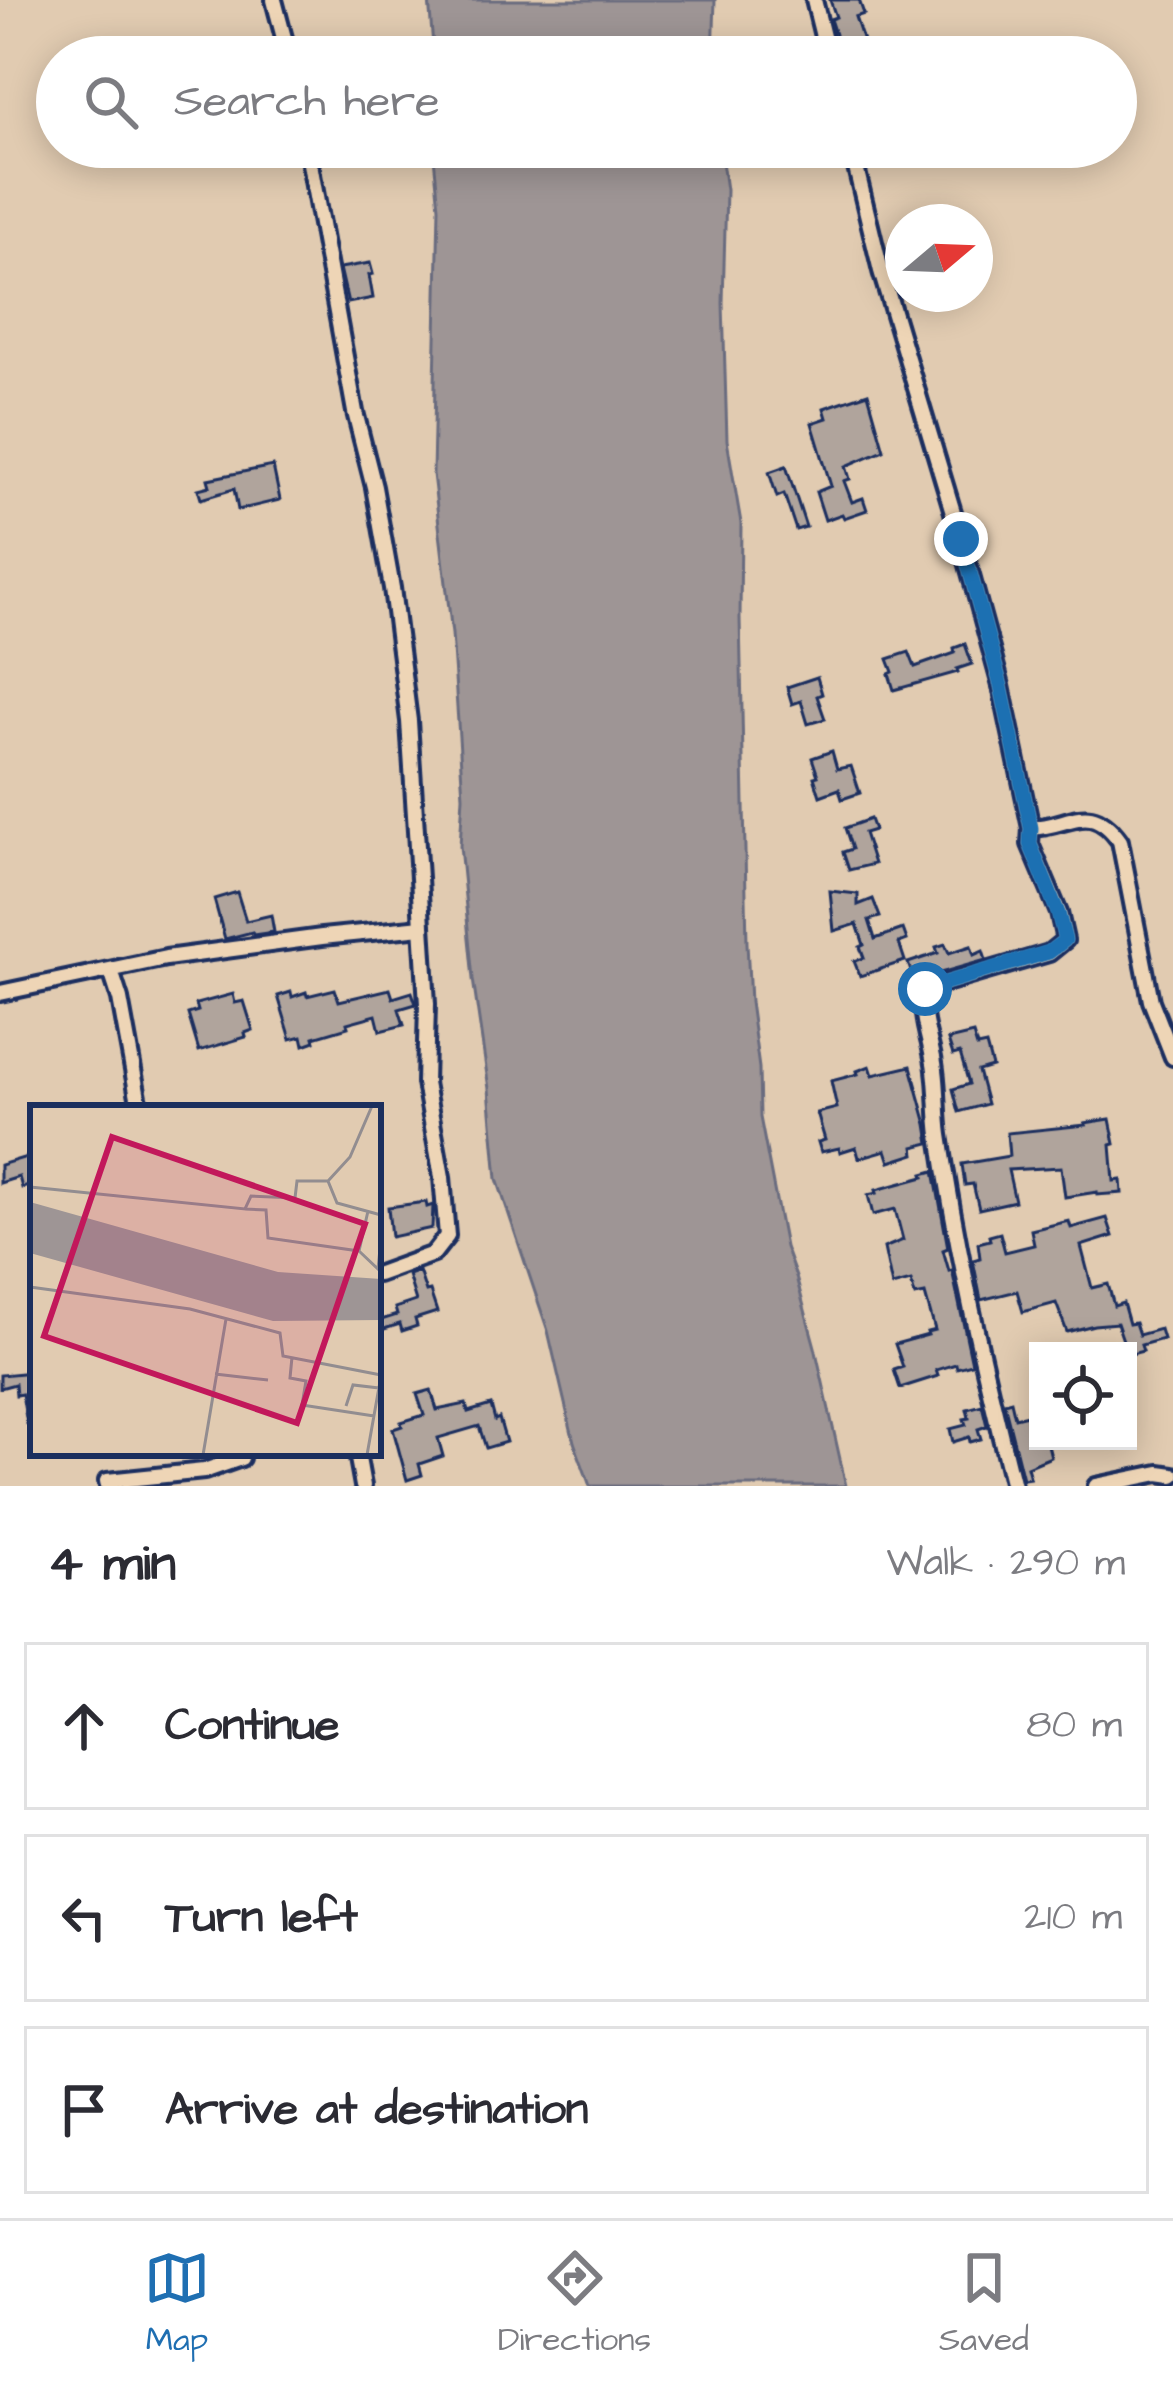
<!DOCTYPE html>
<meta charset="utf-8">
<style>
body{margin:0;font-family:"Architects Daughter",sans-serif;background:#f2f2f3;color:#2b2b33}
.controls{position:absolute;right:36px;bottom:36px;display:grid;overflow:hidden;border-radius:0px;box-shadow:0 6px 30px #0003}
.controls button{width:108px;height:108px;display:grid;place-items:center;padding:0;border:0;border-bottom:3px solid #e1e1e2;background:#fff;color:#2b2b33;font:60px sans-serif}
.compass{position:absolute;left:885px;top:204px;width:108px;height:108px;border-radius:50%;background:#fff;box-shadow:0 6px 30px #0003;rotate:71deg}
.stop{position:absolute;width:36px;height:36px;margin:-27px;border:9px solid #1f6fb2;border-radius:50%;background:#fff}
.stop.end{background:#1f6fb2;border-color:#fff;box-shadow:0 3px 12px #0008}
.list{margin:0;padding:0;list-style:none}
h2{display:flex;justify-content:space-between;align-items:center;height:156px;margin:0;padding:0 48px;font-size:51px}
h2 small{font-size:39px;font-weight:400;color:#7c7c81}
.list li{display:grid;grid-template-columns:78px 1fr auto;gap:36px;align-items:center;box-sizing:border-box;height:168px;margin:0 24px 24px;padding:0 24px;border:3px solid #e1e1e2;border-radius:0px}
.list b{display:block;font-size:45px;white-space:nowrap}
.list em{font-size:39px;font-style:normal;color:#7c7c81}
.icon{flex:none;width:66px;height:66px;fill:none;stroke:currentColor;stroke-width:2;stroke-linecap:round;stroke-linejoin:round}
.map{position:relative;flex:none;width:1173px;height:1486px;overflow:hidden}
.search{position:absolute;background:#fff;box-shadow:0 6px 30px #0003;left:36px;right:36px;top:36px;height:132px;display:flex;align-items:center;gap:30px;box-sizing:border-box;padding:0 42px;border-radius:66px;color:#7c7c81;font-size:45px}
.sheet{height:732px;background:#fff}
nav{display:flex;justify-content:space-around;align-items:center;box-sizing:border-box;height:168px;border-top:3px solid #e1e1e2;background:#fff;font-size:33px;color:#7c7c81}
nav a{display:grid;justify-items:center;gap:6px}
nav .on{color:#1f6fb2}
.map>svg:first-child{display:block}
</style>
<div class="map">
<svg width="1173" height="1486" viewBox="0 0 1173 1486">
<rect width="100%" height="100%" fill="#e1cbb1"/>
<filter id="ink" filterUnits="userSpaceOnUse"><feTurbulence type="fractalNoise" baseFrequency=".00833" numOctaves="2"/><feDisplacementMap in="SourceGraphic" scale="24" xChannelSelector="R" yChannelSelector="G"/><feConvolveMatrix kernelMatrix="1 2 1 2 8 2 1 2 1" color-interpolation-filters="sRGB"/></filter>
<g filter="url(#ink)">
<g fill="#9e9595" stroke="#6a6c7f" stroke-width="3">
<polygon points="429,0 715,0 713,57 434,57"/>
<polygon points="433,147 720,147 726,190 723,303 727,440 741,523 740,618 747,943 750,1002 759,1068 760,1117 785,1247 796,1277 815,1347 846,1486 590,1486 574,1442 548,1331 497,1179 489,1089 473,979 460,846 463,796 452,634 433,474 439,207"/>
</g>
<g fill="#b0a49c" stroke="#1b2f5e" stroke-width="3">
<polygon points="830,0 859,0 864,14 855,17 863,41 849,45 848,41 838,44 830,19 836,17"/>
<polygon points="370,263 373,274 369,275 373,298 348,303 340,268"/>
<polygon points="868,393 884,450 846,466 850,479 844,481 852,502 863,498 867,510 844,518 842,514 825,520 816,492 831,486 812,423 827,418 824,408"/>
<polygon points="273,466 280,500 238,510 234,489 201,499 198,489 210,486 208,479"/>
<polygon points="786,466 806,527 796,530 784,494 777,497 769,472"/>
<polygon points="965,644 972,664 957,669 958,672 894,690 889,674 893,672 888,659 909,652 915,667 955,653 954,648"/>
<polygon points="817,677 822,694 817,696 825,719 808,724 801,701 792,704 787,687"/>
<polygon points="832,751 837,769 851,766 860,793 842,799 839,789 820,796 814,777 818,776 812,758"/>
<polygon points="870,819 874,830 864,833 874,864 849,870 843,852 852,849 845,828"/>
<polygon points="830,891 858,894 858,905 873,899 880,917 869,920 875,939 903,929 907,940 899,943 905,961 860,976 854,961 864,958 860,947 864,945 857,924 834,931"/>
<polygon points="237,892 246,921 271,915 274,932 253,935 252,932 225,939 214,899"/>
<polygon points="945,944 949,953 971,946 974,955 983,951 986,960 922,978 915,983 908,963 938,953 936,947"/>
<polygon points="335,989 339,1001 390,989 393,998 412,992 416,1004 399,1009 404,1025 380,1031 376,1015 347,1023 348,1027 314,1037 315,1041 304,1045 302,1036 291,1039 278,996 291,992 292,997 306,992 307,996"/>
<polygon points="233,994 235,1003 244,1001 253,1030 245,1033 246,1037 199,1051 188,1014 198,1011 196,1004"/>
<polygon points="973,1034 977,1047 986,1045 992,1067 978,1071 987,1104 959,1112 953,1089 969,1084 960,1053 953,1055 948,1040"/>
<polygon points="870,1066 873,1075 911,1066 927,1124 930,1143 914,1147 915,1154 890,1162 886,1150 859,1158 856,1147 840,1152 839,1148 821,1152 818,1142 825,1140 817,1113 837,1108 831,1081 858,1074 857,1071"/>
<polygon points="1110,1119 1115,1144 1111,1145 1114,1181 1121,1180 1122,1193 1097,1195 1097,1192 1065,1197 1061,1167 1008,1170 1015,1201 979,1209 973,1184 965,1185 962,1164 1009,1156 1007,1133 1086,1125 1085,1123"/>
<polygon points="33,1155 33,1185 22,1188 19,1177 0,1183 0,1165"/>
<polygon points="934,1171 948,1248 943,1250 949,1271 952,1270 972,1364 957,1368 956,1364 936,1370 938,1376 900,1388 894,1370 903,1367 895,1344 928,1335 927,1332 935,1330 925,1294 915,1296 911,1281 892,1286 884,1248 903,1240 895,1209 873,1215 868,1195 877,1193 876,1190 924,1177 923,1174"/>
<polygon points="426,1202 427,1207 433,1205 432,1228 391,1237 388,1207"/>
<polygon points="1107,1218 1113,1236 1081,1246 1092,1288 1108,1284 1114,1306 1123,1303 1129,1324 1135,1323 1139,1335 1160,1329 1163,1339 1141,1345 1143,1351 1128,1355 1117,1323 1094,1325 1067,1332 1056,1303 1023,1312 1017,1291 981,1300 973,1260 980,1258 978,1243 990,1240 989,1236 1000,1233 1005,1252 1034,1245 1031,1230 1069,1221 1071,1228"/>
<polygon points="419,1271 426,1292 430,1291 437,1312 415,1319 417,1326 402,1331 400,1324 381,1330 378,1321 397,1315 395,1308 416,1301 408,1275"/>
<polygon points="33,1372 33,1424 27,1424 22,1394 16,1395 15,1384 0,1388 0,1375"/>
<polygon points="431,1390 437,1410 466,1404 468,1412 491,1405 495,1420 499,1418 506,1442 486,1448 479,1426 438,1438 443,1456 419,1464 422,1475 407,1480 393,1429 402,1426 401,1422 424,1415 417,1394"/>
<polygon points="1011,1401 1015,1418 1027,1415 1037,1441 1047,1441 1051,1457 1027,1467 1030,1478 1023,1479 1004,1403"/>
<polygon points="982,1405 987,1426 978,1429 981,1439 970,1442 969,1437 953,1442 950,1429 966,1425 964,1419 969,1418 967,1409"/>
</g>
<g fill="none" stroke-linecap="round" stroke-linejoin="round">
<g stroke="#1b2f5e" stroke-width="22">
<g id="minor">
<polyline points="274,0 289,57"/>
<polyline points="814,0 828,57"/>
<polyline points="307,147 355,412 374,487 392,588 409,721 427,1004 425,1083 442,1177 447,1236 433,1254 378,1274"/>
<path d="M851,147L881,271L961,539L1001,686L1031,828C1071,827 1089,798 1120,841L1151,1001L1173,1057"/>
<polyline points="111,971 120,999 140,1108"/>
<polyline points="0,993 166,958 322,937 422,927"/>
<polyline points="357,1453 363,1486"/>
<polyline points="108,1486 107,1481 204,1471 241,1458 240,1453"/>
<path d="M1013,1486C984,1370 957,1253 940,1135C937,1113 938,1092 935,1070C932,1042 919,1018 925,989L1049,953L1065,940L1059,913L1030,844L1031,828"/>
<polyline points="1096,1486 1159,1473 1173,1475"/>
</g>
</g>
<use href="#minor" stroke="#eed5b6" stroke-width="14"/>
</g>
</g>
<g fill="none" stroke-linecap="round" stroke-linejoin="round" filter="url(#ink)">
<polyline stroke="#1f6fb2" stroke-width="15" points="925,989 1049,952 1065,940 1058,913 1030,844 1031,828 1001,686 961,539"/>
</g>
<g transform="translate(30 1105)">
<rect width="351" height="351" fill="#e1cbb1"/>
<path d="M0,97L248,167L351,174V215L243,216L0,148Z" fill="#9e9595"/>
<path fill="none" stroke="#928d90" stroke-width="3" d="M342,1L320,52L298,76L307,98L351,110M0,82L215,104L221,91L265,93L267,76H298M215,104L236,105L238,133L329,146L338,106M329,146L348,164L351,134M0,182L160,204L250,228L253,251L351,270M262,252L260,273L276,276L272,300L344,311M185,269L238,275M316,301L323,280L349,283M173,350L196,214M337,350L351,271"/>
<path fill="#c2185b" fill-opacity="0.15" stroke="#c2185b" stroke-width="6" d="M82,32L335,119L267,318L14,231Z"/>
<rect width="351" height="351" fill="none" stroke="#1b2f5e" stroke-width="6"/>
</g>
</svg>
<div class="controls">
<button><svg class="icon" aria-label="locate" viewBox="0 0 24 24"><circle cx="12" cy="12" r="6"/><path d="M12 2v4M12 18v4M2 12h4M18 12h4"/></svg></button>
</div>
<svg class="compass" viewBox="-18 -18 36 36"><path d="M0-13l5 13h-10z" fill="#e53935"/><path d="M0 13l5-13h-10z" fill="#7c7c81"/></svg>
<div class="stop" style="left:925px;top:989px"></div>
<div class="stop end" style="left:961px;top:539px"></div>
<div class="search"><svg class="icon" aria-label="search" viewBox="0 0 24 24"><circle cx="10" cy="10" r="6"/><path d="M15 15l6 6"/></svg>Search here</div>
</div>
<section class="sheet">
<h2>4 min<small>Walk · 290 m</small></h2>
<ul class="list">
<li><svg class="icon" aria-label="ahead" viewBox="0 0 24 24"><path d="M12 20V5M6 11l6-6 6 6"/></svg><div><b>Continue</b></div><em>80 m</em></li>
<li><svg class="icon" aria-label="left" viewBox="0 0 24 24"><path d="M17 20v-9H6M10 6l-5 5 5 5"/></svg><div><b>Turn left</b></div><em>210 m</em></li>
<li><svg class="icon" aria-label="arrive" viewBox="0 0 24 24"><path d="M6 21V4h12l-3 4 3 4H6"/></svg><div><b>Arrive at destination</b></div></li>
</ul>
</section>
<nav>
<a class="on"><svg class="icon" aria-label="map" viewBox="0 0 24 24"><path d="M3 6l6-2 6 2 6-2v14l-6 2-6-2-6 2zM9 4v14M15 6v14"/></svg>Map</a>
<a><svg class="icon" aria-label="directions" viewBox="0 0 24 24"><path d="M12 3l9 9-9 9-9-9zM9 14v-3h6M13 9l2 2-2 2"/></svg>Directions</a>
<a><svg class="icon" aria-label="saved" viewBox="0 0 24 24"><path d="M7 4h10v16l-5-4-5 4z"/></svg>Saved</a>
</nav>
